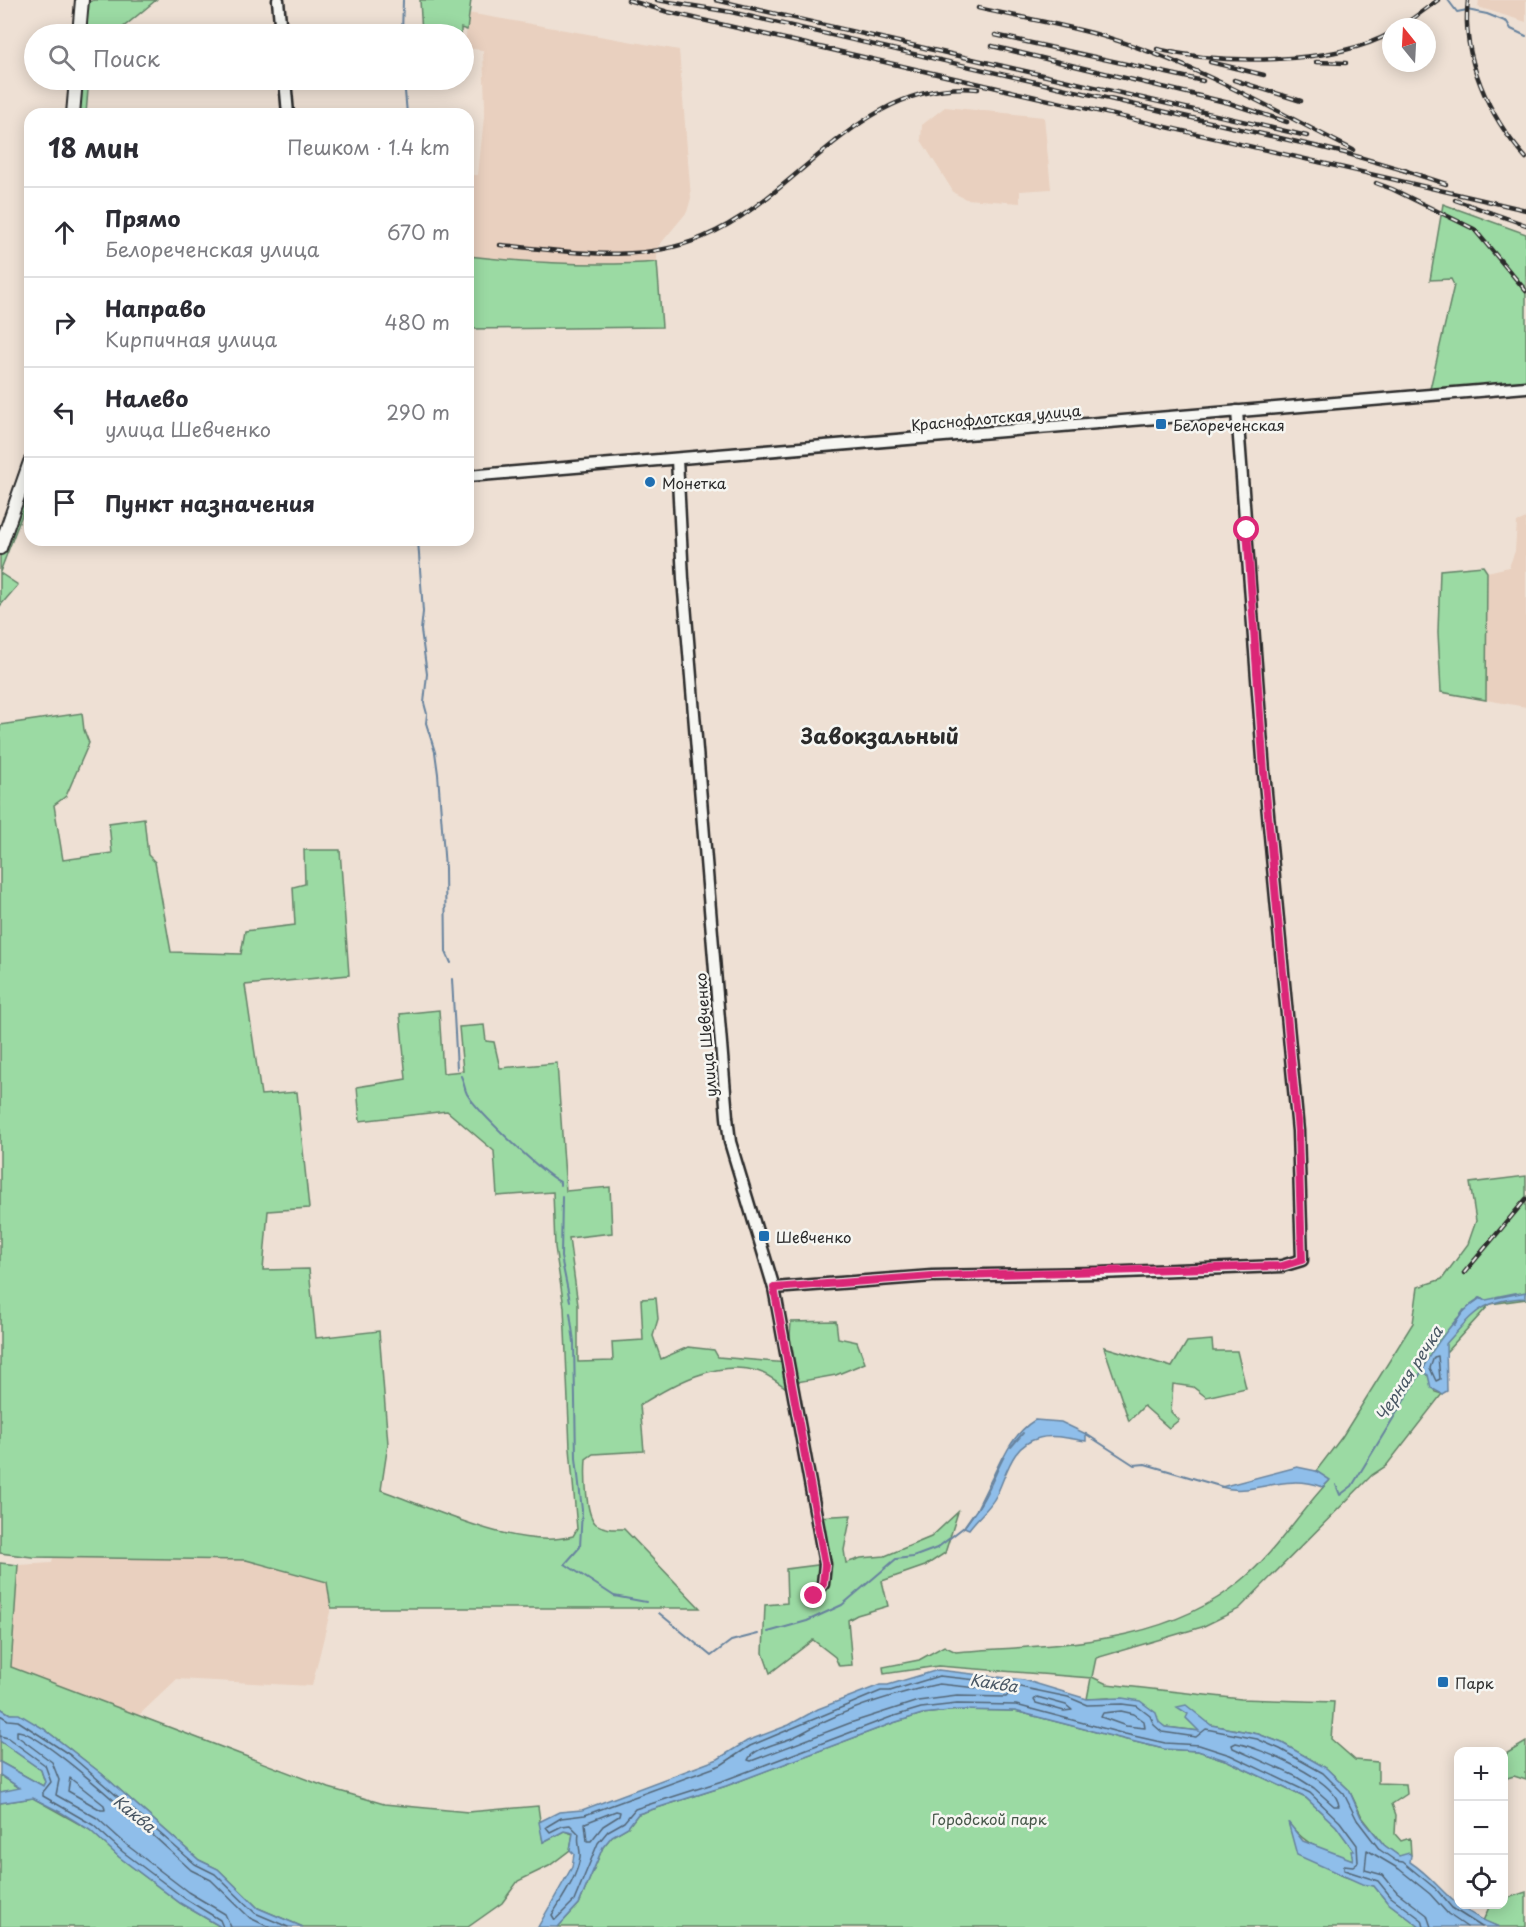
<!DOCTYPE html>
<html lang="ru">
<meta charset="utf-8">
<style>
body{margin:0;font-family:"Playpen Sans",sans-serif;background:#f7f7f7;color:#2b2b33}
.controls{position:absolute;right:18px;bottom:18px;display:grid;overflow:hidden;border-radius:12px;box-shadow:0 3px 15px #0003}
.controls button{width:54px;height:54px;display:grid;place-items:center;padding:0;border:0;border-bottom:2px solid #e1e1e2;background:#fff;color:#2b2b33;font:30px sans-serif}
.compass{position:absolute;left:1382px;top:18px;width:54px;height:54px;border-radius:50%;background:#fff;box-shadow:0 3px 15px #0003;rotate:342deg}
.stop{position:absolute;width:18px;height:18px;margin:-14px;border:4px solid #db2777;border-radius:50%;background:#fff}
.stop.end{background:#db2777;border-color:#fff;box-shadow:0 2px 6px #0008}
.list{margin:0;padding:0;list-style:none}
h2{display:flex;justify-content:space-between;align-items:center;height:78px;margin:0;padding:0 24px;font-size:26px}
h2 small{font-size:20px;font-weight:400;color:#7c7c81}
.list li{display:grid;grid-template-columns:39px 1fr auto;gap:18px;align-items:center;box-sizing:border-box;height:90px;padding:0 24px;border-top:2px solid #e1e1e2}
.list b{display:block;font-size:22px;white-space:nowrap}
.list p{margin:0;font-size:20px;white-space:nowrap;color:#7c7c81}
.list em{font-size:20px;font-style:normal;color:#7c7c81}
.icon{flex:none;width:33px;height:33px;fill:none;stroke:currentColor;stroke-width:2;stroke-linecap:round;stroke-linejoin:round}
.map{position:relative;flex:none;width:1526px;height:1927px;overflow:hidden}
.search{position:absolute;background:#fff;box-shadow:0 3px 15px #0003;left:24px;top:24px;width:450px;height:66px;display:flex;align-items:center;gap:15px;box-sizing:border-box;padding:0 21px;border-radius:33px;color:#7c7c81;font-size:22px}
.panel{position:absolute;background:#fff;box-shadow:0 3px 15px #0003;left:24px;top:108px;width:450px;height:438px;border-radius:18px}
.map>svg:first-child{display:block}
</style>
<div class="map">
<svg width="1526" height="1927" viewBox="0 0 1526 1927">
<rect width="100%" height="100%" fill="#eee0d4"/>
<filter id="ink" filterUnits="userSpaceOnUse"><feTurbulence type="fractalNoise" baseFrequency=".0167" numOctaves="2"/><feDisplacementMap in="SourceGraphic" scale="12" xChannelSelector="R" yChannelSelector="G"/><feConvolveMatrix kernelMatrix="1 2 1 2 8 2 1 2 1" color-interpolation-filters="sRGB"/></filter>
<g filter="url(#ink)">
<g fill="#e9d0bf">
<polygon points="1479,0 1526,0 1526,22 1478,7"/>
<polygon points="468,13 679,50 691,198 687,212 657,248 657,262 621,265 538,264 468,256 468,175 478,175 485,107 483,50 465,48"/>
<polygon points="945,107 1044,117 1051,189 1020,191 1020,203 966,199 954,193 921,140 922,125"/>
<polygon points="1526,518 1526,707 1486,700 1487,572 1509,567 1515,551 1517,522"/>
<polygon points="53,1557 246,1560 327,1582 331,1608 312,1686 177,1679 137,1717 10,1667 18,1565 52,1563"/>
</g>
<g fill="#9bdaa3" stroke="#638267" stroke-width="1.5">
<polygon points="94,0 156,0 115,34 79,34 82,4"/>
<polygon points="420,0 471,0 467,30 461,28 461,34 422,34"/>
<polygon points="76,80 93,80 88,90 86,114 73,114"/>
<polygon points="1443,204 1526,234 1526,382 1430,389 1454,285 1451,279 1430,280"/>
<path d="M468,256C531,263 594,267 657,262L662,327L468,329Z"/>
<polygon points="30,462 30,494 0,572 0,548"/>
<polygon points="1483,566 1487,572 1486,700 1441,692 1438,632 1440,570"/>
<polygon points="0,573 18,585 0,606"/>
<path d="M82,713L84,730L89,743L66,796L54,805L63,860L112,853L109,823L144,818L148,855L155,862L171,952L241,954L245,931L295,925L293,887L305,884L304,850H340L349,975L245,985L261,1095L297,1092L309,1208L268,1211L263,1270L309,1269L316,1338L379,1331L388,1444L381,1490C434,1509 518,1551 573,1536L577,1529L570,1448L564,1307L555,1247L553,1192L497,1196L494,1151L447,1111L360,1121L357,1087L406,1079L400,1014L439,1010L443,1073L463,1071L459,1027L484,1025L486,1041L494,1042L500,1068L557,1063L566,1191L610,1187L612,1233L569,1238L578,1305V1362L613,1361L612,1342L643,1340L641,1299L656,1298L658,1319L653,1336L661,1359L688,1347L714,1350L718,1357L788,1363L791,1322L836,1321L838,1338L857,1342L865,1363L836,1375L791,1383L792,1392C781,1385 769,1374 757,1371C717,1359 672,1385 640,1405L644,1451L593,1454L586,1459C585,1473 585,1515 596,1524C605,1530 615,1529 624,1529L700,1608H331L327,1582L246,1560L32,1557L0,1553V725Z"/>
<path d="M1526,1176V1299L1490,1304L1427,1373L1435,1392L1442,1394L1386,1466L1372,1475L1239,1609L1202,1627L1096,1658L1092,1677L1107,1684L1241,1699L1334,1702L1331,1739L1355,1760L1378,1762V1783L1406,1784L1407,1794L1392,1804L1396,1815L1395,1834L1401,1841L1410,1838L1411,1855L1399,1856L1384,1845L1362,1817L1349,1790L1326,1768L1282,1743L1258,1734L1211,1725L1188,1714L1200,1731L1165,1727L1109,1698L1087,1699L1091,1678L938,1666L884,1674L883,1667L919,1660L944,1646L956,1652C1054,1644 1163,1647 1242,1580C1276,1552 1299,1512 1329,1481L1316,1471L1342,1437L1413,1323L1418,1287L1442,1279L1468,1244L1476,1221L1470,1183Z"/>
<polygon points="1212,1340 1213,1351 1237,1351 1246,1388 1206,1397 1193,1387 1173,1384 1171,1412 1179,1420 1169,1428 1144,1406 1129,1421 1104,1347 1172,1367 1187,1342"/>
<polygon points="958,1512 945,1553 925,1566 882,1581 888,1606 857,1615 848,1620 852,1665 839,1666 835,1657 813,1640 770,1673 763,1653 765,1605 787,1603 786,1569 825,1564 816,1517 851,1515 844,1550 846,1563 861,1558 885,1556 931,1537"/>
<polygon points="0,1563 18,1565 11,1667 329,1788 384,1804 468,1812 538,1806 543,1842 564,1831 573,1834 570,1850 549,1866 518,1881 502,1903 468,1927 303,1927 258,1908 218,1869 199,1860 102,1774 44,1729 19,1715 10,1714 0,1708"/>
<path d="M958,1710L1015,1711L1123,1739L1164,1749L1198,1751L1228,1761L1306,1798L1336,1826L1355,1852L1354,1860C1326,1854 1307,1846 1289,1824L1297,1851L1343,1876L1374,1886L1387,1902L1420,1927H558L579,1904L603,1847L612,1836L628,1827L638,1814L726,1786L893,1723L922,1714Z"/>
<polygon points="0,1741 41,1770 45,1782 43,1786 0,1762"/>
<polygon points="1526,1742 1526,1780 1514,1776 1504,1779 1504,1755"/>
<polygon points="0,1775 21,1789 0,1792"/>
<polygon points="33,1798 90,1830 119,1857 180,1903 221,1927 0,1927 0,1803"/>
<polygon points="1526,1892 1526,1927 1499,1927 1483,1921 1490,1905 1504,1904 1504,1899"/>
</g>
<g fill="#8fbeea" stroke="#67839e" stroke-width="1.5">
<path d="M1526,1292V1298C1483,1299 1473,1313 1446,1344L1447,1391L1442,1394L1431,1388L1428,1375L1422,1371C1431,1348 1460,1311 1480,1298L1486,1300Z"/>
<path d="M1035,1420L1061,1422L1086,1434V1441C1072,1439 1053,1434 1039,1438C1011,1445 1007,1474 996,1496C990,1508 977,1518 969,1529L964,1527C970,1519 976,1511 981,1503C998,1476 1005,1438 1035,1420Z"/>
<path d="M1297,1467L1316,1471L1330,1480L1323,1487C1284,1472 1252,1497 1221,1487Z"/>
<path d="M938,1670L1024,1680L1087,1699L1122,1698L1140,1701L1156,1713L1159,1722L1165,1727L1199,1731L1186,1718L1188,1714L1177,1707L1186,1705L1211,1725L1258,1734L1282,1743L1326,1768L1349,1790L1361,1817L1384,1845L1399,1856L1409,1853L1411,1855L1410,1862C1430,1875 1440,1890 1457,1904C1470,1914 1484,1921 1499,1927H1420L1387,1902L1374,1886L1362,1884L1297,1855L1288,1822L1303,1841L1353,1860L1351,1851H1354L1336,1826L1306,1798L1228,1761L1198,1751L1164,1749L1123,1739L1015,1711L958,1710L922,1714L893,1723L726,1786L638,1814L628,1827L612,1836L603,1847L579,1904L558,1927H538L572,1867L574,1854L570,1850L573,1833L564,1831L543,1842L539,1822L559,1812L582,1810L718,1759L747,1741L789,1725L818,1709L880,1685H888Z"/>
<polygon points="0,1708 10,1714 19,1714 44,1729 102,1774 199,1860 218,1869 258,1908 303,1927 221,1927 180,1903 119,1857 90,1830 62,1813 33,1798 0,1803 0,1792 20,1788 0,1775 0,1762 43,1786 45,1782 41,1770 0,1741"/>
</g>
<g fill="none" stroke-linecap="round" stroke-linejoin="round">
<g stroke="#536677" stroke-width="1.5">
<polygon points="1438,1356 1440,1379 1436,1381 1430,1368 1434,1357"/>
<path d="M939,1684L1007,1691L1009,1694L1006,1697L957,1696L918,1701L850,1723L751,1761L748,1760C753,1748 780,1743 792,1738C803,1733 814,1726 825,1721C859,1705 902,1692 939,1684Z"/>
<polygon points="1037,1697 1066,1705 1072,1710 1064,1711 1036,1703 1034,1700"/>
<polygon points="1121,1711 1134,1714 1144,1721 1145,1728 1126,1726 1101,1717 1103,1713"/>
<polyline points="0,1715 8,1720 18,1721 70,1755 195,1864 215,1874 255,1913 288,1927"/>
<polyline points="0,1736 8,1738 45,1765 51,1782 43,1792 43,1796 93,1825 123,1852 184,1898 220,1920 223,1927"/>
<path d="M1236,1743C1260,1748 1336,1779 1339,1806H1334L1314,1788L1295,1776L1233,1748L1232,1745Z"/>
<polygon points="70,1778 104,1805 105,1810 101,1810 68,1791"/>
<polygon points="616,1811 620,1812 619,1816 603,1826 591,1841 587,1841 585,1823"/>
<path d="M231,1927L225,1914L188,1892L128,1846L97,1818L56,1795L59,1780L52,1762L17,1736V1731C42,1730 165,1847 191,1870L211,1880L250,1918L269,1927"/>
<path d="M1424,1927L1422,1920L1391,1897L1378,1881L1344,1870V1865L1353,1866L1358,1862L1357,1845L1340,1822L1310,1793L1230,1755L1199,1745L1165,1743L1125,1734L1016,1705L957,1704L921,1708L891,1717L725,1780L635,1809L624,1822L608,1831L598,1843L574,1901L555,1920L552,1915C562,1898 577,1878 580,1857C581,1850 577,1844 579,1834L570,1825L562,1826L550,1832L546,1827L561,1818L585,1815L721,1765L750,1746L881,1691H890L939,1676L996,1682L1068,1697L1087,1705L1122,1704L1137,1706L1150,1716L1154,1725L1162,1732L1196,1737L1206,1729L1257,1739L1280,1749L1323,1773L1344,1794L1357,1820L1380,1850L1396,1861L1403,1862L1436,1889L1452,1908L1482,1927"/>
<polyline points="1431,1927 1427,1915 1397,1892 1383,1875 1365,1870 1367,1850 1399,1869 1430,1894 1448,1914 1467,1927"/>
</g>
<g stroke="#67839e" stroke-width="2">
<polyline points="1448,0 1457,12 1467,10 1487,14 1507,22 1511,29 1526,36"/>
<polyline points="402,34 403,0"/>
<polyline points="404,80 407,114"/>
<polyline points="418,540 423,612 421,630 427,674 424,703 427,714 426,723 435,752 438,774 445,868 446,952 451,963"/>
<polyline points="452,979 457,1069"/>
<path d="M461,1076C464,1082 464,1088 467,1094C477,1111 542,1173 560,1182V1185"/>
<polyline points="562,1197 561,1257 570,1301"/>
<polyline points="1496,1297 1516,1293"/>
<polyline points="1471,1304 1480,1298 1484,1300"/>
<polyline points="570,1313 574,1342 576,1458 582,1510 580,1547 565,1564 614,1596 646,1602"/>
<polyline points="1454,1325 1464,1310"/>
<polyline points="1086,1434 1134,1465 1145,1464 1223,1487"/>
<polyline points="1011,1447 1023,1433"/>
<polyline points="1336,1485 1340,1495 1352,1486 1425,1366"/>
<polyline points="977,1509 1002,1458"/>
<polyline points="659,1613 711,1656 731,1641 758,1634"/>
<polyline points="768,1632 807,1621 842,1605 896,1559 913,1557 937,1548 964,1527 973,1514"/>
</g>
<g stroke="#2b2b2b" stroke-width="15">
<g id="secondary">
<polyline points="278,0 281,34"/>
<polyline points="285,80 288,114"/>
<polyline points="677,459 683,579 727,1117 730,1142 774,1288 825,1564 823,1584 814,1596"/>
<polyline points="468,476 1526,387"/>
<polyline points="774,1288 932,1276 1099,1273 1282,1266 1302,1260 1298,1131 1264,772 1237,411"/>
</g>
</g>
<g stroke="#2b2b2b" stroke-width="16">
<g id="primary">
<polyline points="79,34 82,0"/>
<polyline points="73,114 76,80"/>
<polyline points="0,548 30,462"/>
</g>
</g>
<use href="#secondary" stroke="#f6f6f2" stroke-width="10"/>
<use href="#primary" stroke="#f6f6f2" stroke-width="12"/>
<g stroke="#2b2b2b" stroke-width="4.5">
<g id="rail">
<polyline points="628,0 668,12 1526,210"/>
<polyline points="657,0 731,12 1345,153 1407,171"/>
<polyline points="716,0 1307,136"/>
<path d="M1468,0C1461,57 1489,117 1526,158"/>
<path d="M978,8C1018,17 1060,24 1099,35C1190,61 1270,108 1353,150"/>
<polyline points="1401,27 1438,0"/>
<polyline points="995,35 1203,81"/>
<polyline points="992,46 1229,103 1287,122"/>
<path d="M1157,49C1221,65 1333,65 1391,33"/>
<polyline points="1210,62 1264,75"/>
<polyline points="1316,62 1346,63"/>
<polyline points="1234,80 1301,101"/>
<polyline points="1400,169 1446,184"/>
<polyline points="1376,183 1392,189 1474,229 1526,291"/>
<polyline points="1455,200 1526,225"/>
<path d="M500,245C568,251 638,265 703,237C799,197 860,78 978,89"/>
<polyline points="1464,1273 1526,1199"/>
</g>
</g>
<use href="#rail" stroke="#f6f6f2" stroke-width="2" stroke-dasharray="7" stroke-linecap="butt"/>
</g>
</g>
<g fill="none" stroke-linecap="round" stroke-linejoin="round" filter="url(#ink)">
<polyline stroke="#db2777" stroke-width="8" points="814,1596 823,1584 825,1564 774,1288 932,1276 1282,1266 1302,1260 1298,1131 1264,772 1247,530"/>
</g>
<g fill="#1f6fb2" stroke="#f6f6f2" stroke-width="2">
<rect x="1155" y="418" width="12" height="12" rx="3"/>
<circle cx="650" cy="482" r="6"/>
<rect x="758" y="1230" width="12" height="12" rx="3"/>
<rect x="1437" y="1676" width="12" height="12" rx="3"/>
</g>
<g text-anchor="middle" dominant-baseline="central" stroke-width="5" stroke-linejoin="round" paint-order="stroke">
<g font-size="15" fill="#2b2b2b" stroke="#f6f6f2">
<text transform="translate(996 417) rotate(-5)">Краснофлотская улица</text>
<text transform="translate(705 1035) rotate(-95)">улица Шевченко</text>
</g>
<g font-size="15" fill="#2b2b2b" stroke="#f6f6f2" text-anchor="start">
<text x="1173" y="424">Белореченская</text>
<text x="662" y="482">Монетка</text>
<text x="776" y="1236">Шевченко</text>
<text x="1455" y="1682">Парк</text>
</g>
<g font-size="15" fill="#475749" stroke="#f6f6f2">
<text x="989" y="1818">Городской парк</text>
</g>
<g font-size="16" font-style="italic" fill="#495764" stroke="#f6f6f2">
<text transform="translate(1408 1373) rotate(-57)">Черная речка</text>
<text transform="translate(994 1682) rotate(9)">Каква</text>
<text transform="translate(135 1813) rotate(39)">Каква</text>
</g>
<g font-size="21" font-weight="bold" fill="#2b2b2b" stroke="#f6f6f2">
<text x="880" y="735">Завокзальный</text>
</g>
</g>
</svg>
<div class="controls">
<button>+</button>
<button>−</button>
<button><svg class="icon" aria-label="locate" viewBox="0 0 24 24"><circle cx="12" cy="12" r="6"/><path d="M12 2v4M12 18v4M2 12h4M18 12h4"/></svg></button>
</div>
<svg class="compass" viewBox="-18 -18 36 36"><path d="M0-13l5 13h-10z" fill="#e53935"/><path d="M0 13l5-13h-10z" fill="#7c7c81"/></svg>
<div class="stop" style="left:1247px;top:530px"></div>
<div class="stop end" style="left:814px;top:1596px"></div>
<div class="search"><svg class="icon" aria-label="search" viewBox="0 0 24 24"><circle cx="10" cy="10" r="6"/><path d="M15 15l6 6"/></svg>Поиск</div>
<section class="panel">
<h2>18 мин<small>Пешком · 1.4 km</small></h2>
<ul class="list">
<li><svg class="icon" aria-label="ahead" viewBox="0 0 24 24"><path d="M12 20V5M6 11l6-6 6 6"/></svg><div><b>Прямо</b><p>Белореченская улица</p></div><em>670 m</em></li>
<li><svg class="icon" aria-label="right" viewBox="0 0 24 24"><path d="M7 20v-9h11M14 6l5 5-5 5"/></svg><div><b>Направо</b><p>Кирпичная улица</p></div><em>480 m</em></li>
<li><svg class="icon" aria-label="left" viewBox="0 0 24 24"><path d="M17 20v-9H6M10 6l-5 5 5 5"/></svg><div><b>Налево</b><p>улица Шевченко</p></div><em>290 m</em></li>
<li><svg class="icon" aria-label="arrive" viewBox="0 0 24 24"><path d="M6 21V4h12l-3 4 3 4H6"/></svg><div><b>Пункт назначения</b></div></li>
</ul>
</section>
</div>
